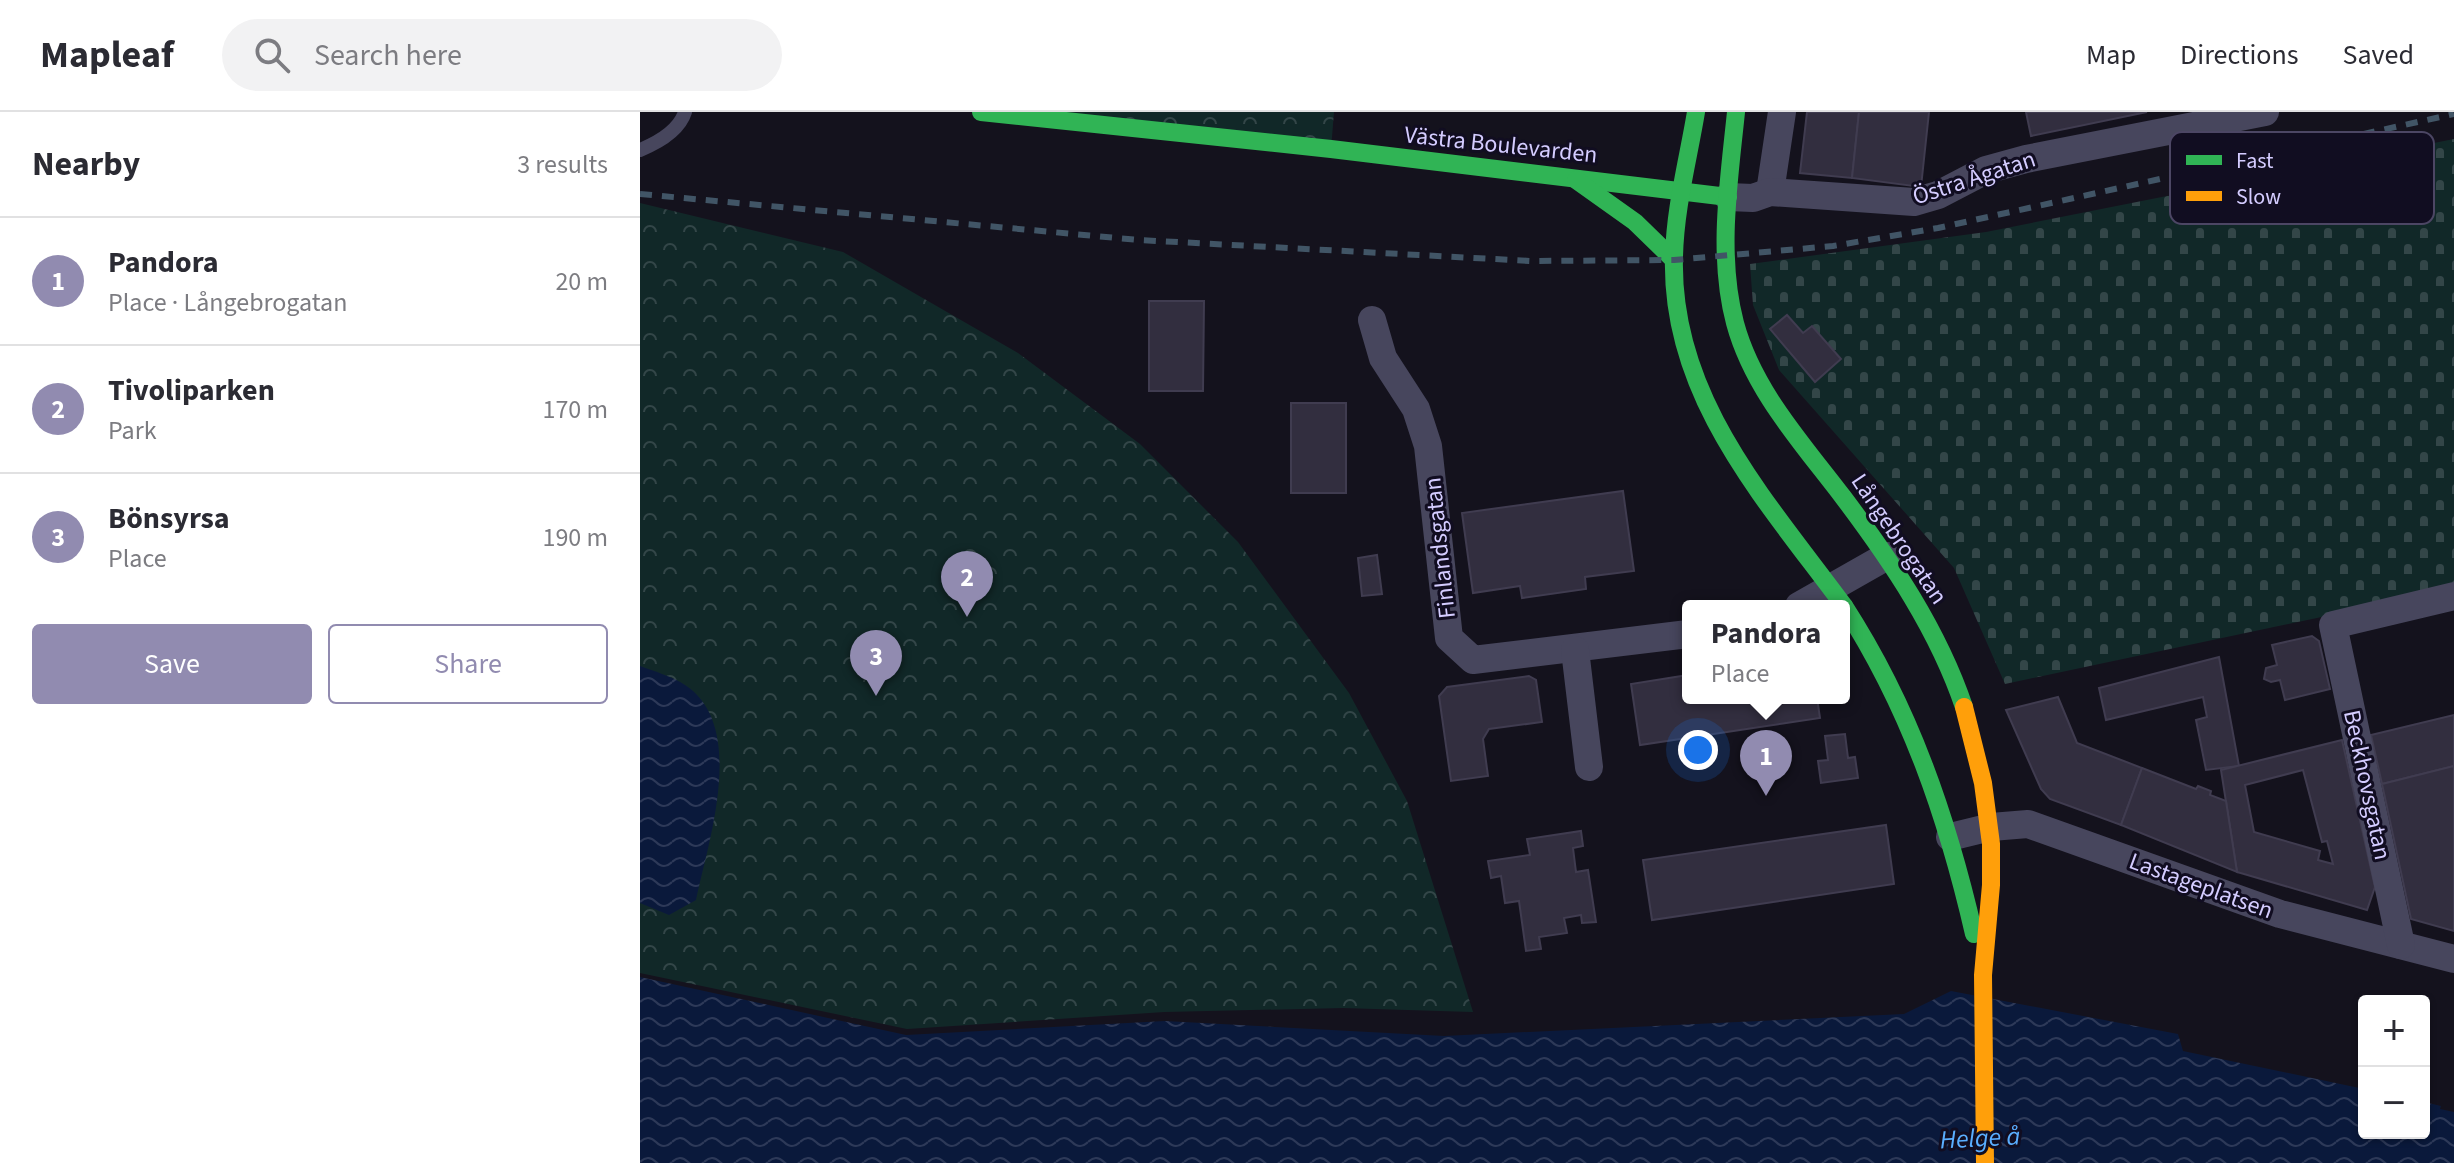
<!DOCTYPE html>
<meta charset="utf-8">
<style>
body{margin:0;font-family:"Source Sans 3",sans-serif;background:#f2f2f3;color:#2b2b33}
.controls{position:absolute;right:24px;bottom:24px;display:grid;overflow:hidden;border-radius:8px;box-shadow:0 2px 6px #0004}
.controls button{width:72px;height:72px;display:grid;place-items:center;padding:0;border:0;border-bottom:2px solid #e1e1e2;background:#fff;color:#2b2b33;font:40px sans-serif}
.you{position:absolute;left:1058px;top:638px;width:28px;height:28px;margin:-20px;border:6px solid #fff;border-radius:50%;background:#1a73e8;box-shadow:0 0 0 12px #1a73e833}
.badge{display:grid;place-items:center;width:52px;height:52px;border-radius:50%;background:#918bb0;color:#fff;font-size:26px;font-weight:700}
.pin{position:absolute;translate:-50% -66px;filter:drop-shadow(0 2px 4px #0008)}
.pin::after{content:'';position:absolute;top:42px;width:28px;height:24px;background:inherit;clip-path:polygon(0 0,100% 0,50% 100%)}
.popup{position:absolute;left:1042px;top:488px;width:168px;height:104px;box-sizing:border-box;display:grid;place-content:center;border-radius:8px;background:#fff;filter:drop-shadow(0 2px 6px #0005);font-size:26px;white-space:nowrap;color:#7c7c81}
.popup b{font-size:30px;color:#2b2b33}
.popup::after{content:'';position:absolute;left:50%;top:100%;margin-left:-16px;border:16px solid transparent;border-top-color:#fff}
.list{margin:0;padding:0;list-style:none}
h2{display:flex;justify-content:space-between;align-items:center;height:104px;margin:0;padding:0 32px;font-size:34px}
h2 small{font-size:26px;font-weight:400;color:#7c7c81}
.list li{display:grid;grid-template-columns:52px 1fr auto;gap:24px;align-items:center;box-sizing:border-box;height:128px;padding:0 32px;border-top:2px solid #e1e1e2}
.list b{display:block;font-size:30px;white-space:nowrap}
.list p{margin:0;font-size:26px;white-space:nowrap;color:#7c7c81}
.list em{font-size:26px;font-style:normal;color:#7c7c81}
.actions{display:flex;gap:16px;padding:24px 32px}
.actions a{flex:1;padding:18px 0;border:2px solid #918bb0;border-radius:8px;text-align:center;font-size:28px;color:#918bb0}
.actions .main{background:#918bb0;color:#fff}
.icon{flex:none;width:44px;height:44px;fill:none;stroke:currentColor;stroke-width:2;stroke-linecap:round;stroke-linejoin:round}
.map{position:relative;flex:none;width:1814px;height:1051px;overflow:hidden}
header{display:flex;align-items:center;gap:48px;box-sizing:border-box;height:112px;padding:0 40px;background:#fff;border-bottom:2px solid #e1e1e2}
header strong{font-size:38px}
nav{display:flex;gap:44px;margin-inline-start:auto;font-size:28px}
.search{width:560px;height:72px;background:#f2f2f3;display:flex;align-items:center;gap:20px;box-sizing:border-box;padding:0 28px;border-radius:44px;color:#7c7c81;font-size:30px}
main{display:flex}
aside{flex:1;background:#fff}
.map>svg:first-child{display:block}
</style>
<header>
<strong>Mapleaf</strong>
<div class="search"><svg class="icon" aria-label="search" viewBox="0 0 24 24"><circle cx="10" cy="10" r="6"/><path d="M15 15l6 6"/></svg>Search here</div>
<nav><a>Map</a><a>Directions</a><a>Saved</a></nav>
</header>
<main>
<aside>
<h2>Nearby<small>3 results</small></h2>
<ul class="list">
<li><span class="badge">1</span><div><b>Pandora</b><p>Place · Långebrogatan</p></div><em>20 m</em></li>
<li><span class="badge">2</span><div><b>Tivoliparken</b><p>Park</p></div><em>170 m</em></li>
<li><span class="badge">3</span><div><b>Bönsyrsa</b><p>Place</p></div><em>190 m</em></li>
</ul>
<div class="actions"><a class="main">Save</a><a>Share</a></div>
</aside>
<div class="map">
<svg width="1814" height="1051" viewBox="0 0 1814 1051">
<defs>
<pattern id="cemetery-stones" width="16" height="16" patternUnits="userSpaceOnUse" patternTransform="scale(2)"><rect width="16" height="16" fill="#112828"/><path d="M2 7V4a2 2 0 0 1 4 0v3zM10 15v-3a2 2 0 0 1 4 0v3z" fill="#334648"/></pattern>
<pattern id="park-crowns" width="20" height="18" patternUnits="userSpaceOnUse" patternTransform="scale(2)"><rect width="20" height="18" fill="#112828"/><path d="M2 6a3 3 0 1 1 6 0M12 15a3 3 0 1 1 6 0" fill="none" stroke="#334648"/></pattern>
<pattern id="water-waves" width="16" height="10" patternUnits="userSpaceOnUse" patternTransform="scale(2)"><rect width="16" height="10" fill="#0a193b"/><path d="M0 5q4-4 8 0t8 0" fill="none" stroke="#2d3958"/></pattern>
</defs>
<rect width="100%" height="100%" fill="#14121d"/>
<polygon fill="url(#cemetery-stones)" points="1814,27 1814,477 1365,572 1314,456 1139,258 1113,193 1110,152 1346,120"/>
<g fill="url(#park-crowns)">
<polygon points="368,0 694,0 691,37"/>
<polygon points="0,91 203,140 378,241 500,332 598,430 709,581 767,689 833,900 703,896 524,900 267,917 0,861"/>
</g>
<g fill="url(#water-waves)">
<path d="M0,554C14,559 33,565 45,573C108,614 68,730 56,788L29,803L0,791Z"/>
<polygon points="0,865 266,923 525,909 804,924 1264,902 1311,879 1538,922 1543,939 1724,977 1724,1021 1784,1021 1784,990 1801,994 1800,997 1814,1000 1814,1051 0,1051"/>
</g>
<g fill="#322e3f" stroke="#403c50" stroke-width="2" fill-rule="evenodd">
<polygon points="1167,0 1219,0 1212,66 1160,61"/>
<polygon points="1219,0 1289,0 1281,75 1212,66"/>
<polygon points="1386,0 1507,0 1391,24"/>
<polygon points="509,189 564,189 563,279 509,279"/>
<polygon points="1147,203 1163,221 1172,214 1201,247 1175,270 1130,217"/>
<rect x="651" y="291" width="55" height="90"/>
<polygon points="983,379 994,459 945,465 946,477 882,486 880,474 833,481 822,401"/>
<polygon points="737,443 742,482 722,484 718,446"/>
<polygon points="1672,524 1679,529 1690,577 1645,588 1640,568 1631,570 1624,567 1626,556 1637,553 1632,533"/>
<polygon points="1579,545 1599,654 1566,658 1556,608 1567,605 1563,585 1466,608 1459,576"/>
<polygon points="1048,563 1048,586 1177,586 1180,606 1000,633 991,572"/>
<polygon points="889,564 896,568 902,610 849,617 843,627 848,664 811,669 799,584 807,575"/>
<polygon points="1418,585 1437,631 1502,656 1481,713 1410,687 1401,677 1366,598"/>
<polygon points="1814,603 1814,654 1742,672 1731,623"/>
<polygon points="1205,622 1208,646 1215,645 1218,666 1181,671 1178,649 1188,648 1185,624"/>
<path d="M1702,628L1735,775L1727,798L1597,760L1581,658ZM1663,658L1682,730L1687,729L1693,752L1678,748L1680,739L1614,720L1605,673Z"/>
<polygon points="1814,654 1814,819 1771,807 1742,672"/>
<polygon points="1502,656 1556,677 1558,674 1571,679 1570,683 1586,689 1597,760 1481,713"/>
<polygon points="1246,713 1254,772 1012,808 1003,748"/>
<polygon points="941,719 943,734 933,736 936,760 948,758 956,810 942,811 941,803 924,806 927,821 899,825 901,837 886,839 879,789 865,791 861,764 851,766 848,749 890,743 887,727"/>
</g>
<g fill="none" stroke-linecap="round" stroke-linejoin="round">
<path stroke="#47465d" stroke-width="14" d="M0,38C17,31 39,19 45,0"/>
<g stroke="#47465d" stroke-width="28">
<polyline points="1130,80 1142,0"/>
<polyline points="1088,85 1113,86 1130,80 1274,90 1298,83 1346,58 1386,47 1625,0"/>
<polyline points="732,208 743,246 776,297 788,334 809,526 833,548 1048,522"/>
<polyline points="1159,494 1247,444"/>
<polyline points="935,538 949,655"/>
<polyline points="1310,725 1351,715 1388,712 1640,802 1814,847"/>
<polyline points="1761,833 1693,513 1814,484"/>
</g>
<g stroke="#30b455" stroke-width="18">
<polyline points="341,0 691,37 1088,85"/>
<path d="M1056,0C1048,48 1035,96 1034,145C1030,285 1126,388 1204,494"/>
<path d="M1096,0C1089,69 1077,143 1095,211C1113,278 1162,331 1203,385C1252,450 1298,518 1324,595"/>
<polyline points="936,68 995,110 1034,148"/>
<path d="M1204,494C1270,596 1307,705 1334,822"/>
</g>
<polyline stroke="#ff9f0a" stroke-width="18" points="1324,595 1343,671 1351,732 1351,773 1343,863 1345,1051"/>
<polyline stroke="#415566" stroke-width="6" stroke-dasharray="12 10" stroke-linecap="butt" points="0,82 499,128 891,149 1034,148 1193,134 1298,116 1814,2"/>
</g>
<g text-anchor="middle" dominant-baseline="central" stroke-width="6" stroke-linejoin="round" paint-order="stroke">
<g font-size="24" fill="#d4ccff" stroke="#110d21">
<text transform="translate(861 33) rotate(6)">Västra Boulevarden</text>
<text transform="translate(1334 66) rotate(-18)">Östra Ågatan</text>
<text transform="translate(1259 427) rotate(56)">Långebrogatan</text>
<text transform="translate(800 436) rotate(-96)">Finlandsgatan</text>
<text transform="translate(1727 673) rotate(78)">Beckhovsgatan</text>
<text transform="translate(1561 774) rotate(20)">Lastageplatsen</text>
</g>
<g font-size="26" font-style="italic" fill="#5aaeff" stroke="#110d21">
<text transform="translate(1340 1026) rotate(-3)">Helge å</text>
</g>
</g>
<rect x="1530" y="20" width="264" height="92" rx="12" fill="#110d21" stroke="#4c4664" stroke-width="2"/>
<rect x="1546" y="43" width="36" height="10" fill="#30b455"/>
<rect x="1546" y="79" width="36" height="10" fill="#ff9f0a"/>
<g font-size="22" fill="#d4ccff">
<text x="1596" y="56">Fast</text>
<text x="1596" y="92">Slow</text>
</g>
</svg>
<div class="controls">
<button>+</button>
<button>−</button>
</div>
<div class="you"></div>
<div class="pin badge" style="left:1126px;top:684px">1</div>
<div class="popup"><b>Pandora</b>Place</div>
<div class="pin badge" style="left:327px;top:505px">2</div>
<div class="pin badge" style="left:236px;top:584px">3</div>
</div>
</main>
